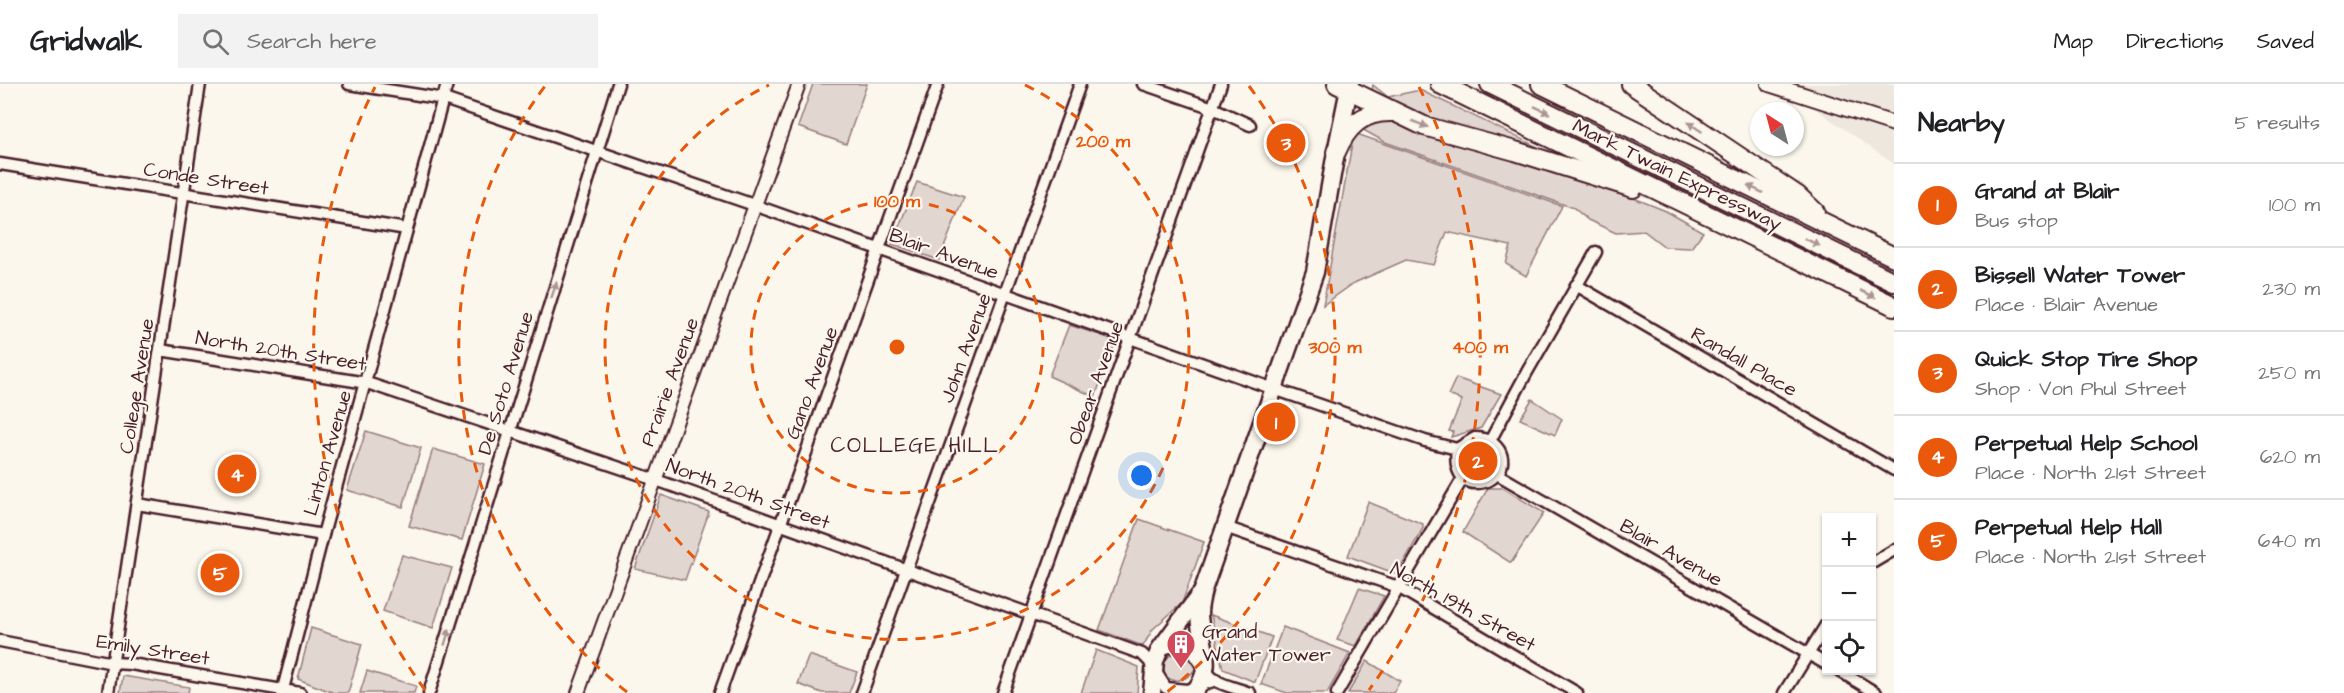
<!DOCTYPE html>
<meta charset="utf-8">
<style>
body{margin:0;font-family:"Architects Daughter",sans-serif;background:#f2f2f2;color:#202124}
.controls{position:absolute;right:18px;bottom:18px;display:grid;overflow:hidden;border-radius:0px;box-shadow:0 2px 4px #0004}
.controls button{width:54px;height:54px;display:grid;place-items:center;padding:0;border:0;border-bottom:2px solid #e0e0e0;background:#fff;color:#202124;font:30px sans-serif}
.compass{position:absolute;left:1750px;top:18px;width:54px;height:54px;border-radius:50%;background:#fff;box-shadow:0 2px 4px #0004;rotate:324deg}
.you{position:absolute;left:1142px;top:392px;width:21px;height:21px;margin:-15px;border:4px solid #fff;border-radius:50%;background:#1a73e8;box-shadow:0 0 0 9px #1a73e833}
.badge{display:grid;place-items:center;width:39px;height:39px;border-radius:50%;background:#ea580c;color:#fff;font-size:20px;font-weight:700}
.pin{position:absolute;translate:-50% -50%;border:3px solid #fff;box-shadow:0 2px 6px #0006}
.list{margin:0;padding:0;list-style:none}
h2{display:flex;justify-content:space-between;align-items:center;height:78px;margin:0;padding:0 24px;font-size:26px}
h2 small{font-size:20px;font-weight:400;color:#757577}
.list li{display:grid;grid-template-columns:39px 1fr auto;gap:18px;align-items:center;box-sizing:border-box;height:84px;padding:0 24px;border-top:2px solid #e0e0e0}
.list b{display:block;font-size:22px;white-space:nowrap}
.list p{margin:0;font-size:20px;white-space:nowrap;color:#757577}
.list em{font-size:20px;font-style:normal;color:#757577}
.icon{flex:none;width:33px;height:33px;fill:none;stroke:currentColor;stroke-width:2;stroke-linecap:round;stroke-linejoin:round}
.map{position:relative;flex:none;width:1894px;height:609px;overflow:hidden}
header{display:flex;align-items:center;gap:36px;box-sizing:border-box;height:84px;padding:0 30px;background:#fff;border-bottom:2px solid #e0e0e0}
header strong{font-size:28px}
nav{display:flex;gap:33px;margin-inline-start:auto;font-size:21px}
.search{width:420px;height:54px;background:#f2f2f2;display:flex;align-items:center;gap:15px;box-sizing:border-box;padding:0 21px;border-radius:0px;color:#757577;font-size:22px}
main{display:flex}
aside{flex:1;background:#fff}
.map>svg:first-child{display:block}
</style>
<header>
<strong>Gridwalk</strong>
<div class="search"><svg class="icon" aria-label="search" viewBox="0 0 24 24"><circle cx="10" cy="10" r="6"/><path d="M15 15l6 6"/></svg>Search here</div>
<nav><a>Map</a><a>Directions</a><a>Saved</a></nav>
</header>
<main>
<div class="map">
<svg width="1894" height="609" viewBox="0 0 1894 609">
<rect width="100%" height="100%" fill="#fbf7ec"/>
<filter id="ink" filterUnits="userSpaceOnUse"><feTurbulence type="fractalNoise" baseFrequency=".0167" numOctaves="2"/><feDisplacementMap in="SourceGraphic" scale="12" xChannelSelector="R" yChannelSelector="G"/><feConvolveMatrix kernelMatrix="1 2 1 2 8 2 1 2 1" color-interpolation-filters="sRGB"/></filter>
<g filter="url(#ink)">
<polygon fill="#eee7de" points="1780,0 1894,0 1894,80"/>
<g fill="#e2d7d0" stroke="#967b7e" stroke-width="1.5">
<polygon points="813,0 867,0 846,60 798,43"/>
<polygon points="1373,1 1388,13 1420,6 1579,83 1438,41 1372,7"/>
<polygon points="1392,34 1616,107 1666,127 1703,148 1691,164 1665,163 1644,147 1616,149 1588,136 1574,124 1385,58 1358,43"/>
<polygon points="1354,49 1562,122 1526,192 1506,180 1511,162 1447,148 1434,181 1406,176 1354,199 1323,221"/>
<polygon points="917,98 964,113 939,176 892,160"/>
<polygon points="1069,241 1112,255 1110,259 1114,262 1095,313 1049,292"/>
<polygon points="1456,294 1501,310 1481,344 1451,353 1453,348 1449,347 1462,316 1448,311"/>
<polygon points="1532,315 1562,335 1555,351 1520,335"/>
<polygon points="366,347 421,364 403,423 347,406"/>
<path d="M1480,363H1482L1480,369L1475,368L1470,379L1479,385L1485,375L1483,373L1486,366C1493,373 1493,382 1485,389L1473,390C1463,384 1461,376 1468,367Z"/>
<polygon points="433,365 485,380 462,456 409,442"/>
<polygon points="1488,404 1503,404 1544,429 1511,479 1463,448"/>
<polygon points="661,411 709,428 685,496 635,485"/>
<polygon points="1368,418 1423,440 1423,444 1397,490 1348,472"/>
<polygon points="1139,435 1204,458 1182,519 1153,545 1143,562 1099,546"/>
<polygon points="402,471 452,484 433,544 383,527"/>
<polygon points="1359,504 1384,512 1356,562 1337,556"/>
<polygon points="1211,531 1272,553 1255,598 1223,585"/>
<polygon points="1283,543 1350,569 1327,609 1287,609 1261,600"/>
<polygon points="311,544 362,560 348,609 334,609 298,595"/>
<polygon points="1096,566 1139,583 1137,609 1081,609"/>
<path d="M1181,567C1217,576 1179,609 1165,591C1159,579 1169,569 1181,567Z"/>
<polygon points="809,571 857,588 849,609 822,609 798,600"/>
<polygon points="1367,577 1400,597 1393,609 1348,609"/>
<polygon points="367,587 416,602 414,609 360,609"/>
<polygon points="123,592 189,603 188,609 120,609"/>
</g>
<g fill="none" stroke-linecap="round" stroke-linejoin="round">
<g stroke="#4a1f2b" stroke-width="15">
<g id="minor">
<polyline points="349,0 444,15 754,121 1274,305 1425,357 1457,365"/>
<polyline points="1143,0 1213,24 1250,41"/>
<polyline points="0,80 407,145"/>
<polyline points="1576,201 1894,386"/>
<polyline points="160,266 367,299 656,396 1142,570 1149,577 1166,604 1187,606 1216,596"/>
<path d="M1475,354C1485,354 1493,357 1499,366C1517,398 1449,421 1457,365Z"/>
<polyline points="1490,357 1527,288 1596,168"/>
<polyline points="1497,390 1826,580"/>
<polyline points="137,420 323,451"/>
<polyline points="1225,443 1398,503 1577,609"/>
<polyline points="1872,479 1894,466"/>
<polyline points="0,557 113,579 131,580 300,609"/>
<path d="M1159,566C1200,552 1191,578 1215,596C1224,602 1240,605 1250,609"/>
<polyline points="1838,586 1876,609"/>
<polyline points="108,609 200,0"/>
<polyline points="282,609 323,451 447,0"/>
<polyline points="429,609 618,0"/>
<polyline points="720,609 938,0"/>
<polyline points="862,609 1080,0"/>
<polyline points="1003,609 1221,0"/>
<polyline points="1337,609 1463,394"/>
<polyline points="1784,609 1826,541"/>
</g>
</g>
<g stroke="#4a1f2b" stroke-width="16">
<polyline id="tertiary" points="578,609 799,0"/>
</g>
<g stroke="#4a1f2b" stroke-width="18">
<polyline id="secondary" points="1769,0 1894,40"/>
</g>
<g stroke="#4a1f2b" stroke-width="21">
<g id="primary">
<polyline points="1152,609 1155,577 1160,565 1199,512"/>
<path d="M1193,609C1217,583 1200,561 1199,530C1199,522 1201,514 1203,506L1315,188L1336,68L1350,0"/>
</g>
</g>
<g stroke="#4a1f2b" stroke-width="22">
<g id="motorway">
<polyline points="1337,0 1424,42 1515,67 1633,104"/>
<polyline points="1440,0 1894,222"/>
<polyline points="1490,0 1894,198"/>
<polyline points="1541,0 1894,173"/>
<polyline points="1631,0 1798,112 1815,128"/>
<path d="M1336,68C1347,42 1363,27 1392,28"/>
</g>
</g>
<use href="#minor" stroke="#fbf7ec" stroke-width="10"/>
<use href="#tertiary" stroke="#fbf7ec" stroke-width="12"/>
<use href="#secondary" stroke="#fbf7ec" stroke-width="14"/>
<use href="#primary" stroke="#fbf7ec" stroke-width="16"/>
<use href="#motorway" stroke="#fbf7ec" stroke-width="18"/>
</g>
<defs><path id="oneway-solid" d="M-6-.8H1V-3.2L6.5 0L1 3.2V.8H-6Z" transform="scale(1.5)"/></defs>
<g fill="#ab9695">
<use href="#oneway-solid" transform="translate(1542 26) rotate(26)"/>
<use href="#oneway-solid" transform="translate(1420 40) rotate(22)"/>
<use href="#oneway-solid" transform="translate(1695 43) rotate(-146)"/>
<use href="#oneway-solid" transform="translate(1755 105) rotate(-154)"/>
<use href="#oneway-solid" transform="translate(1812 158) rotate(26)"/>
<use href="#oneway-solid" transform="translate(554 206) rotate(-72)"/>
<use href="#oneway-solid" transform="translate(1868 210) rotate(26)"/>
<use href="#oneway-solid" transform="translate(447 553) rotate(-73)"/>
</g>
</g>
<g fill="none" stroke="#e8590c" stroke-width="3" stroke-dasharray="10 8">
<circle cx="897" cy="263" r="146"/>
<path d="M1025 1A292 292 0 1 1 769 1"/>
<path d="M627 608A438 438 0 0 1 545 2M1249 2A438 438 0 0 1 1167 608"/>
<path d="M425 606A583 583 0 0 1 375 3M1419 3A583 583 0 0 1 1369 606"/>
</g>
<defs>
<g id="building-pin" transform="scale(1.5)"><path d="M0 17L-7.5 6A9.5 9.5 0 1 1 7.5 6Z" fill="#d1495b" stroke="#fbf7ec"/><path d="M-4-6H4V6H1V3H-1V6H-4ZM-2.5-4.3h1.7v1.8h-1.7ZM.8-4.3h1.7v1.8H.8ZM-2.5-1h1.7V.8h-1.7ZM.8-1h1.7V.8H.8Z" fill="#fff"/></g>
</defs>
<g fill-rule="evenodd">
<use href="#building-pin" x="1181" y="560"/>
</g>
<g text-anchor="middle" dominant-baseline="central" stroke-width="4.5" stroke-linejoin="round" paint-order="stroke">
<g font-size="20" fill="#4a1f2b" stroke="#fbf7ec">
<text transform="translate(1677 91) rotate(26)">Mark Twain Expressway</text>
<text transform="translate(206 95) rotate(9)">Conde Street</text>
<text transform="translate(944 170) rotate(20)">Blair Avenue</text>
<text transform="translate(966 264) rotate(-70)">John Avenue</text>
<text transform="translate(281 267) rotate(9)">North 20th Street</text>
<text transform="translate(1744 278) rotate(30)">Randall Place</text>
<text transform="translate(670 298) rotate(-70)">Prairie Avenue</text>
<text transform="translate(506 299) rotate(-73)">De Soto Avenue</text>
<text transform="translate(812 299) rotate(-70)">Gano Avenue</text>
<text transform="translate(1096 299) rotate(-70)">Obear Avenue</text>
<text transform="translate(137 302) rotate(-81)">College Avenue</text>
<text transform="translate(328 369) rotate(-74)">Linton Avenue</text>
<text transform="translate(748 410) rotate(20)">North 20th Street</text>
<text transform="translate(1671 469) rotate(30)">Blair Avenue</text>
<text transform="translate(1463 523) rotate(29)">North 19th Street</text>
<text transform="translate(153 566) rotate(9)">Emily Street</text>
</g>
<g font-size="20" fill="#4a1f2b" stroke="#fbf7ec" text-anchor="start">
<text x="1202" y="548">Grand<tspan x="1202" dy="23">Water Tower</tspan></text>
</g>
<g font-size="21" letter-spacing="1.5" fill="#4a1f2b" stroke="#fbf7ec">
<text x="915" y="361">COLLEGE HILL</text>
</g>
</g>
<circle cx="897" cy="263" r="9" fill="#e8590c" stroke="#fbf7ec" stroke-width="3"/>
<g font-size="18" text-anchor="middle" font-weight="bold" fill="#e8590c" stroke="#fbf7ec" stroke-width="4.5" stroke-linejoin="round" paint-order="stroke">
<text x="1103" y="63">200 m</text>
<text x="897" y="123">100 m</text>
<text x="1335" y="269">300 m</text>
<text x="1480" y="269">400 m</text>
</g>
</svg>
<div class="controls">
<button>+</button>
<button>−</button>
<button><svg class="icon" aria-label="locate" viewBox="0 0 24 24"><circle cx="12" cy="12" r="6"/><path d="M12 2v4M12 18v4M2 12h4M18 12h4"/></svg></button>
</div>
<svg class="compass" viewBox="-18 -18 36 36"><path d="M0-13l5 13h-10z" fill="#e53935"/><path d="M0 13l5-13h-10z" fill="#757577"/></svg>
<div class="you"></div>
<div class="pin badge" style="left:1276px;top:338px">1</div>
<div class="pin badge" style="left:1478px;top:377px">2</div>
<div class="pin badge" style="left:1286px;top:59px">3</div>
<div class="pin badge" style="left:237px;top:390px">4</div>
<div class="pin badge" style="left:220px;top:489px">5</div>
</div>
<aside>
<h2>Nearby<small>5 results</small></h2>
<ul class="list">
<li><span class="badge">1</span><div><b>Grand at Blair</b><p>Bus stop</p></div><em>100 m</em></li>
<li><span class="badge">2</span><div><b>Bissell Water Tower</b><p>Place · Blair Avenue</p></div><em>230 m</em></li>
<li><span class="badge">3</span><div><b>Quick Stop Tire Shop</b><p>Shop · Von Phul Street</p></div><em>250 m</em></li>
<li><span class="badge">4</span><div><b>Perpetual Help School</b><p>Place · North 21st Street</p></div><em>620 m</em></li>
<li><span class="badge">5</span><div><b>Perpetual Help Hall</b><p>Place · North 21st Street</p></div><em>640 m</em></li>
</ul>
</aside>
</main>
